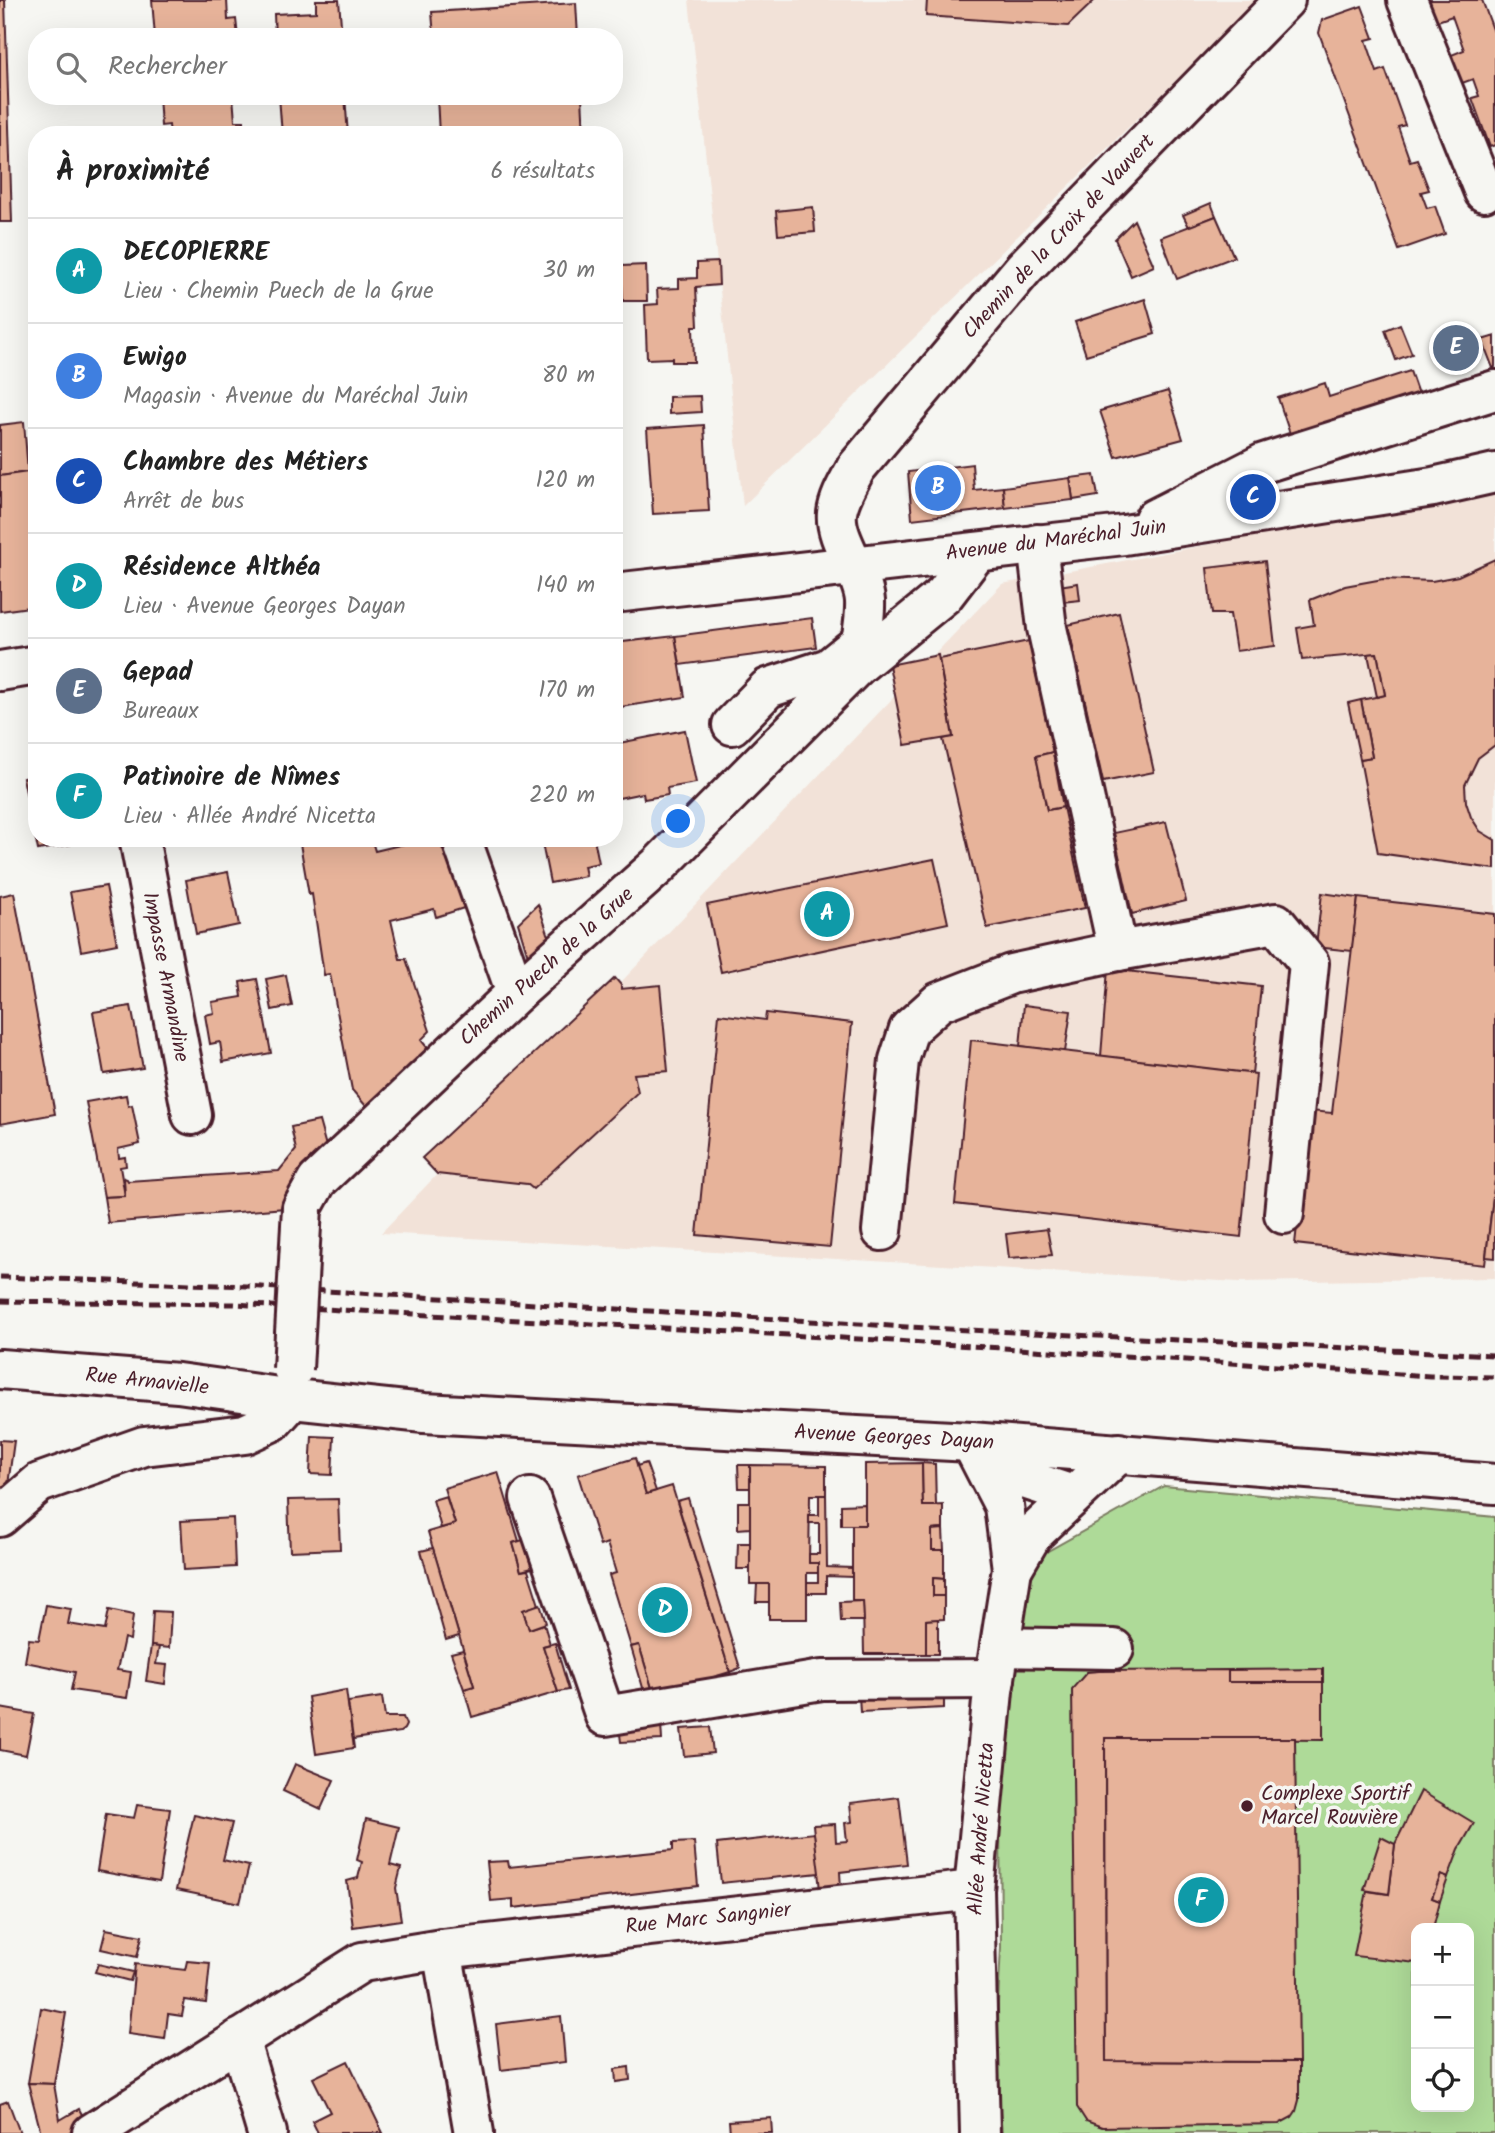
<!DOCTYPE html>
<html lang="fr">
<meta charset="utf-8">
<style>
body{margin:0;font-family:Kalam,sans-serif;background:#f2f2f2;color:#222}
.controls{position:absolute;right:21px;bottom:21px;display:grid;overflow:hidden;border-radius:14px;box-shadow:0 7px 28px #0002}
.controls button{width:63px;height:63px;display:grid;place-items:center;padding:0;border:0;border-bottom:2px solid #e0e0e0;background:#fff;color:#222;font:35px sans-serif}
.you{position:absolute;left:679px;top:822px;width:24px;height:24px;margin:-18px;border:5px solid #fff;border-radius:50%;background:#1a73e8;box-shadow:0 0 0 10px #1a73e833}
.badge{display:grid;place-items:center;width:46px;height:46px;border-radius:50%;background:#4a1f2b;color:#fff;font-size:23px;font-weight:700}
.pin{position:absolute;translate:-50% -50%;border:4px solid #fff;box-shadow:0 2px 7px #0006}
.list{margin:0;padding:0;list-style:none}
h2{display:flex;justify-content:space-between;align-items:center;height:91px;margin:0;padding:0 28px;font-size:30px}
h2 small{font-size:23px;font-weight:400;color:#767676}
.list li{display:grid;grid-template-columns:46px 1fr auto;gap:21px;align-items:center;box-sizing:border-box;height:105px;padding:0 28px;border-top:2px solid #e0e0e0}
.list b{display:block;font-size:26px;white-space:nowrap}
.list p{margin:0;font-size:23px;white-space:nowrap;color:#767676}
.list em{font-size:23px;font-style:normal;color:#767676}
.icon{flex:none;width:38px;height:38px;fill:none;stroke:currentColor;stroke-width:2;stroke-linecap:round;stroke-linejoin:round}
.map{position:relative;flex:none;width:1495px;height:2133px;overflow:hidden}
.search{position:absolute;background:#fff;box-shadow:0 7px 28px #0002;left:28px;top:28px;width:595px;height:77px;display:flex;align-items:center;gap:18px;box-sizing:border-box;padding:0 24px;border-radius:28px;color:#767676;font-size:26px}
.panel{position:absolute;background:#fff;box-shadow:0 7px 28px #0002;left:28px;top:126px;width:595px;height:721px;border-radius:28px}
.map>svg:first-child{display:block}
</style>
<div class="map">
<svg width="1495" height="2133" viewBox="0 0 1495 2133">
<rect width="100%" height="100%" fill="#f6f6f2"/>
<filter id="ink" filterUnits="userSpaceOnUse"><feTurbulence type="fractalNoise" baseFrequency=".0143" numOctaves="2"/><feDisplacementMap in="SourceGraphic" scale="14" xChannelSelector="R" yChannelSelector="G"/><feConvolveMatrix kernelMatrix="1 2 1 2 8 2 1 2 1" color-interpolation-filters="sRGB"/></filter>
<g filter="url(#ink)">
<g fill="#f2e2d8">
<polygon points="689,0 1258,0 743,506"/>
<polygon points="1495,490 1495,1278 1239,1282 381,1233 1002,584"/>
</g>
<path fill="#aeda98" stroke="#7c7c62" stroke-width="2" fill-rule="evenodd" d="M1164,1486L1495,1517V2133H1002L995,2059L1001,1947L999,1684L1023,1565ZM1416,1928H1469V2107H1416Z"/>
<g fill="#e7b39a" stroke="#4a1f2b" stroke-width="2">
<polygon points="0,0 5,0 12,222 0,222"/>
<polygon points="152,0 227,0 228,20 236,19 238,37 155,37"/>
<polygon points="316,0 339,0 342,37 275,37 274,14 316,12"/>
<polygon points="927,0 1095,0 1068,26 926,16"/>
<polygon points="1423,0 1482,0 1495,35 1495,145 1490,147 1472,98 1479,96 1473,79 1454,86 1444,58 1464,50 1452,16 1432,23"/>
<polygon points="576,3 578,37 434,37 432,12"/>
<polygon points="1362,6 1374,38 1366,40 1377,72 1385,69 1405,125 1398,127 1410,161 1417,159 1429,190 1421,192 1427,208 1435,206 1445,234 1399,250 1319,33 1322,20"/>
<polygon points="159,96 233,96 235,121 244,121 244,135 170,135 169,125 161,126"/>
<polygon points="279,96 345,96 348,135 282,135"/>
<polygon points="437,96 582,96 584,135 439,135"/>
<polygon points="1211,203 1216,216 1189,227 1183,215"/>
<polygon points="813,207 815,232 778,235 776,211"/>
<polygon points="1216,216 1234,257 1177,279 1161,237"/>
<polygon points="1134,220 1154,266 1131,276 1115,239"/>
<polygon points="718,262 719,285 696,287 698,326 693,326 694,362 672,362 672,358 647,359 645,305 658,304 657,289 679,288 679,279 697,278 697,263"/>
<polygon points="646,265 647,301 623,301 621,266"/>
<polygon points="1145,299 1155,334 1086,355 1075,322"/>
<polygon points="1400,324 1412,354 1396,360 1385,330"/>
<polygon points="1495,336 1495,367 1493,368 1482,340"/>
<polygon points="1410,371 1418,394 1292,440 1278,398 1325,383 1329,397"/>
<polygon points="1168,391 1183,439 1116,457 1100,411"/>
<polygon points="700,396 701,412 669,414 669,397"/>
<polygon points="24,422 28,472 0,476 0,425"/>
<polygon points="704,425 709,511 653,514 647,429"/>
<polygon points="972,464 974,490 1003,487 1005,508 912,519 908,472"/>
<polygon points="28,472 37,552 37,606 0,611 0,476"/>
<polygon points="1094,475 1098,496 1073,500 1070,478"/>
<polygon points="1070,478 1073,500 1005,508 1003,487"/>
<polygon points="1495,559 1495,745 1478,758 1465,785 1466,802 1471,817 1480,831 1495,840 1495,869 1378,853 1360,759 1372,757 1361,700 1385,695 1377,653 1302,660 1297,628 1314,625 1310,600 1345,586 1383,579 1432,581 1458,576"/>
<polygon points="1265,561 1275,646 1236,651 1230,614 1212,614 1207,568"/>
<polygon points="1078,583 1080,600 1062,602 1059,586"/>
<polygon points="1119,613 1154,772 1103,782 1068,625"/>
<polygon points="812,618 816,647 680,665 675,636"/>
<polygon points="675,636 685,697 614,708 614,643"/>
<polygon points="1029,641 1053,752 1036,756 1047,810 1063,807 1085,908 987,928 943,739 953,737 939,659"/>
<polygon points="1377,653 1385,695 1377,697 1368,654"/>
<polygon points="938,655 953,737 905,745 889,665"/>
<polygon points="1361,700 1372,757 1360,759 1348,703"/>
<polygon points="685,730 696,783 667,788 668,795 644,799 643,793 614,799 614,744"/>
<polygon points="1053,752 1063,807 1047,810 1036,756"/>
<polygon points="37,775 37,838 106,838 38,850 23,778"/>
<polygon points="1166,822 1186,901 1132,914 1114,833"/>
<polygon points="299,838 371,838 375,851 429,838 449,838 470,906 436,917 434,909 391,920 400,959 406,959 430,1031 421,1040 430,1051 366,1106 352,1090 330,974 324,975 312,894 309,895"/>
<polygon points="541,838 594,838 599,863 584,866 586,876 550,883"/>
<polygon points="934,859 948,923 721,972 707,905"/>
<polygon points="228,872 239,925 196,934 186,880"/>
<polygon points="106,886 117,944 81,951 70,892"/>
<polygon points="14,893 55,1114 0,1124 0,896"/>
<polygon points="1322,893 1358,898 1352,951 1316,947"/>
<polygon points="1358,898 1495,914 1495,1180 1485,1265 1295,1244 1310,1111 1332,1113"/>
<polygon points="538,904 552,945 531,966 518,923"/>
<polygon points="1108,969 1261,986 1252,1074 1101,1056"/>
<polygon points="286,975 292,1006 272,1010 266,979"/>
<polygon points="615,978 621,985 621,989 660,985 668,1071 634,1074 638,1092 533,1189 527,1184 437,1174 422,1158"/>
<polygon points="257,979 271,1053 223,1062 220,1042 210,1044 205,1015 214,1013 212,1002 242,997 240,982"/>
<polygon points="1024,1005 1071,1011 1065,1052 1020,1046"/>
<polygon points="131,1006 143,1068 104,1074 93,1012"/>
<polygon points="766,1013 852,1023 830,1247 697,1235 719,1014 765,1020"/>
<polygon points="971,1040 1256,1074 1241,1237 955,1204"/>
<polygon points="126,1095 128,1106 132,1105 140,1144 118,1149 119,1158 125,1157 126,1166 120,1167 125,1196 104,1197 86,1102"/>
<polygon points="319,1121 329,1157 285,1208 108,1223 104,1197 125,1196 124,1178 127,1179 128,1181 279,1171 296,1150 291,1127"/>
<polygon points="1495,1180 1495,1258 1486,1257"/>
<polygon points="1047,1229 1052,1255 1009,1258 1006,1234"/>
<polygon points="312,1436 334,1437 332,1475 310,1474"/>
<polygon points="0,1440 14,1441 8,1485 0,1491"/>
<polygon points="635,1458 646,1494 672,1486 730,1672 654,1695 639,1645 631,1647 609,1575 616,1573 607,1543 600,1546 578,1475"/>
<polygon points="646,1463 656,1491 646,1494 637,1466"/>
<polygon points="922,1463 923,1506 943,1505 943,1529 932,1530 932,1550 944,1550 944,1579 933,1578 933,1596 944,1596 944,1619 926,1620 926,1654 864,1654 863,1601 852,1601 852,1525 865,1525 865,1464"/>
<polygon points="922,1463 935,1464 936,1506 923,1506"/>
<polygon points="738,1465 750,1465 750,1488 739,1488"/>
<polygon points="750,1465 826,1466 826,1495 810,1495 809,1563 818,1563 818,1573 807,1573 807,1619 769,1619 769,1584 750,1584"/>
<polygon points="498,1472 519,1541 513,1543 521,1571 528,1570 539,1605 523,1610 529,1629 544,1624 550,1644 543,1646 558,1692 472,1717 464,1689 474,1686 428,1532 455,1524 444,1488"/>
<polygon points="819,1495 826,1495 827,1567 852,1568 852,1577 826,1576 826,1593 807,1593 807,1582 818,1582 818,1563 809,1563 809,1554 819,1554 819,1523 809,1523 809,1515 819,1515"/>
<polygon points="446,1496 455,1524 441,1528 433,1500"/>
<polygon points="688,1498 740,1668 730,1672 677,1501"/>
<polygon points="338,1499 340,1549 290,1551 288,1500"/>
<polygon points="738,1502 750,1502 750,1528 738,1529"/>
<polygon points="865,1504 865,1525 841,1525 841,1505"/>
<polygon points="233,1518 235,1567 184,1570 181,1521"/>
<polygon points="943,1529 944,1550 932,1550 932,1530"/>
<polygon points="523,1540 532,1568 521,1571 513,1543"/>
<polygon points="738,1543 750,1543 750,1569 737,1569"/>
<polygon points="433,1548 459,1636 446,1640 421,1551"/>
<polygon points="933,1578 944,1579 944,1596 933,1596"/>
<polygon points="757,1584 769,1584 769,1602 756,1602"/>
<polygon points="863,1601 864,1621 841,1621 840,1602"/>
<polygon points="540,1604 546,1623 529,1629 523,1610"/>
<polygon points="46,1605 71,1609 68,1624 105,1630 109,1610 133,1615 130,1640 124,1638 117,1670 131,1672 127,1698 71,1690 75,1672 25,1662 29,1639 39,1640"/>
<polygon points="153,1611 171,1612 169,1648 151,1646"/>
<polygon points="938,1619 938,1654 926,1654 926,1620"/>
<polygon points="555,1643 569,1690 558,1692 543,1646"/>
<polygon points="639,1645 654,1695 646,1698 631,1647"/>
<polygon points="151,1646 159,1647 156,1664 167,1665 165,1684 146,1681"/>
<polygon points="463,1650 474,1686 464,1689 451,1653"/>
<polygon points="1323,1669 1323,1682 1228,1682 1228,1670"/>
<polygon points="1228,1670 1228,1682 1323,1682 1323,1740 1105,1738 1106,2061 1299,2062 1299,2100 1296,2111 1292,2117 1279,2124 1102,2127 1086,2121 1077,2107 1072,1689 1087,1672 1099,1671"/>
<polygon points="346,1690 354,1748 316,1754 308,1697"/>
<polygon points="944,1690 944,1708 860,1712 859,1695"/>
<polygon points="382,1697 385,1717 403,1717 406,1725 404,1729 400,1732 353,1739 348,1702"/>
<polygon points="0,1708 34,1714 26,1755 0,1750"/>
<polygon points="661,1724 662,1740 621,1742 619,1726"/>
<polygon points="710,1727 713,1753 684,1756 681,1729"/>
<polygon points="1105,1738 1295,1738 1299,2062 1106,2061"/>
<polygon points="295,1764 334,1780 321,1809 283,1791"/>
<polygon points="1421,1791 1474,1823 1459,1849 1448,1878 1441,1875 1432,1898 1440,1901 1433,1928 1416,1928 1416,1963 1354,1956 1367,1891 1389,1894 1395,1844"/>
<polygon points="899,1797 907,1864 840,1872 841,1888 820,1890 813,1825 835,1824 836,1842 847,1841 845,1823 852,1822 850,1803"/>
<polygon points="137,1805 170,1809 159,1882 97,1871 106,1814 134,1818"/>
<polygon points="194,1815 232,1823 223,1860 249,1866 240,1903 176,1890"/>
<polygon points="366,1819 399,1827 390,1865 401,1868 396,1888 401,1920 353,1927 347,1881 358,1878 362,1862 357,1860"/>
<polygon points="814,1833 819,1873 721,1883 717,1844"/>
<polygon points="1381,1837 1395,1844 1389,1894 1364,1890"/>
<polygon points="694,1842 698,1886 513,1908 513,1899 491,1901 487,1862 508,1861 509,1867 673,1850 673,1843"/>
<polygon points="1441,1875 1448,1878 1440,1901 1432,1898"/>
<polygon points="106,1929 142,1936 137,1957 101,1949"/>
<polygon points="187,1961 210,1963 206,2003 185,2000 182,2016 168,2014 165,2039 128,2034 135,1964 185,1970"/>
<polygon points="98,1964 133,1972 130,1981 95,1972"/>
<polygon points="41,2008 66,2013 54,2084 28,2083"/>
<polygon points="561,2016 565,2062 501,2070 496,2024"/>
<polygon points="348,2061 383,2133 318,2133 312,2121 330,2112 313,2078"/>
<polygon points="629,2067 630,2080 616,2082 615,2069"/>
<polygon points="28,2083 54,2084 60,2120 79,2109 86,2122 68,2133 41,2133"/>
<polygon points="8,2101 20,2133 0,2133 0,2104"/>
<polygon points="771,2118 772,2133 730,2133 729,2121"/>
</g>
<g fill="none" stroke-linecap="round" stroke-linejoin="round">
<g stroke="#4a1f2b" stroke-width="44">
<g id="minor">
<polyline points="1407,0 1484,192"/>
<polyline points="1154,519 1264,463 1495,390"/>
<polyline points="614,593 1124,535 1433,487 1495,473"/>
<path d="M857,666C860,646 866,621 865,601C863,572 834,540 837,513C839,497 849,482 856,468L1024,268L1285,0"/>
<polyline points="0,671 37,665"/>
<polyline points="732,725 768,688 829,668 856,646"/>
<polyline points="139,838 192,1115"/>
<polyline points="461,838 516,993"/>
<polyline points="1118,951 1276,923 1309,963 1284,1214"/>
<polyline points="302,1208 317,1181 516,993 658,866 857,666 944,595 977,552"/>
<polyline points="882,1231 899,1060 909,1029 939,1002 1011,974 1118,951 1047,628 1037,544"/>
<polyline points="0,1369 178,1383 293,1399 424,1413 971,1442 1495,1484"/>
<polyline points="971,1442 1004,1506 1012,1569 993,1691 974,1890 980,2133"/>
<polyline points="984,1466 1073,1495"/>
<polyline points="530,1498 605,1716 822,1680 995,1679"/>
<polyline points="0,1517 39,1483 144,1446 245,1434 273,1421 293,1399"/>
<polyline points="1012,1569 1032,1535 1119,1453"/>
<polyline points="1000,1647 1114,1649"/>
<polyline points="442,1949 474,2133"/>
<polyline points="239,2039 267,2133"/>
<polyline points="92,2133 362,1962 442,1949 974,1890"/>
</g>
</g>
<use href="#minor" stroke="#f6f6f2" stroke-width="38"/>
<g stroke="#4a1f2b" stroke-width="5" stroke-dasharray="10 5" stroke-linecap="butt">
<polyline points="0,1277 246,1286 907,1327 1495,1355"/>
<polyline points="0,1301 234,1304 895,1341 1430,1376 1495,1377"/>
</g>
<g stroke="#4a1f2b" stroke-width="44" stroke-linecap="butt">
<polyline id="minor-bridge" points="293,1369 302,1208"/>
</g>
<use href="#minor-bridge" stroke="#f6f6f2" stroke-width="38"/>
</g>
</g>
<circle fill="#4a1f2b" stroke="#f6f6f2" stroke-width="2.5" cx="1247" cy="1806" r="7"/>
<g text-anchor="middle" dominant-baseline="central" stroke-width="7" stroke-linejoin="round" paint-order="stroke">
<g font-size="21" fill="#4a1f2b" stroke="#f6f6f2">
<text transform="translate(1059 237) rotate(-47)">Chemin de la Croix de Vauvert</text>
<text transform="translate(1056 541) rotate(-7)">Avenue du Maréchal Juin</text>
<text transform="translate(547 967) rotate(-42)">Chemin Puech de la Grue</text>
<text transform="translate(165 977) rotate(79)">Impasse Armandine</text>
<text transform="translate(147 1382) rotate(6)">Rue Arnavielle</text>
<text transform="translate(894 1438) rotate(3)">Avenue Georges Dayan</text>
<text transform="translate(982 1829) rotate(-86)">Allée André Nicetta</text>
<text transform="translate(708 1919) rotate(-6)">Rue Marc Sangnier</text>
</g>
<g font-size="21" fill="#4a1f2b" stroke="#f6f6f2" text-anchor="start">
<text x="1261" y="1794">Complexe Sportif<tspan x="1261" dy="24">Marcel Rouvière</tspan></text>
</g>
</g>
</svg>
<div class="controls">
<button>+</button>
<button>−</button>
<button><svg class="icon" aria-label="locate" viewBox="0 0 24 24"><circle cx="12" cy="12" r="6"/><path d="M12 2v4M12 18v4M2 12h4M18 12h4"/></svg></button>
</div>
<div class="you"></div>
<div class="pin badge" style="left:827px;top:914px;background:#0f9aa8">A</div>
<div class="pin badge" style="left:938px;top:488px;background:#3f7fe0">B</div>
<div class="pin badge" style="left:1253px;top:497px;background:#1a4fb4">C</div>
<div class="pin badge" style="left:665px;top:1610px;background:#0f9aa8">D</div>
<div class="pin badge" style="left:1456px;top:348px;background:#5c6f8a">E</div>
<div class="pin badge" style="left:1201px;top:1900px;background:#0f9aa8">F</div>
<div class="search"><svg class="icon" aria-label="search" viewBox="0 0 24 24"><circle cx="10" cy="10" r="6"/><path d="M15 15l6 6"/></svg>Rechercher</div>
<section class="panel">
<h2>À proximité<small>6 résultats</small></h2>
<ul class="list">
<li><span class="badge" style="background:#0f9aa8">A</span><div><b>DECOPIERRE</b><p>Lieu · Chemin Puech de la Grue</p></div><em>30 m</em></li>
<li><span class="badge" style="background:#3f7fe0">B</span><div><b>Ewigo</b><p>Magasin · Avenue du Maréchal Juin</p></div><em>80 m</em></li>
<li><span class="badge" style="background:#1a4fb4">C</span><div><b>Chambre des Métiers</b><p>Arrêt de bus</p></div><em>120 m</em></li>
<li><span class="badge" style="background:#0f9aa8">D</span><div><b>Résidence Althéa</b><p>Lieu · Avenue Georges Dayan</p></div><em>140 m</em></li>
<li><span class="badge" style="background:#5c6f8a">E</span><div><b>Gepad</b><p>Bureaux</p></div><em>170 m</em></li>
<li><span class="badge" style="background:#0f9aa8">F</span><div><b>Patinoire de Nîmes</b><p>Lieu · Allée André Nicetta</p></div><em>220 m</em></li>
</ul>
</section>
</div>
